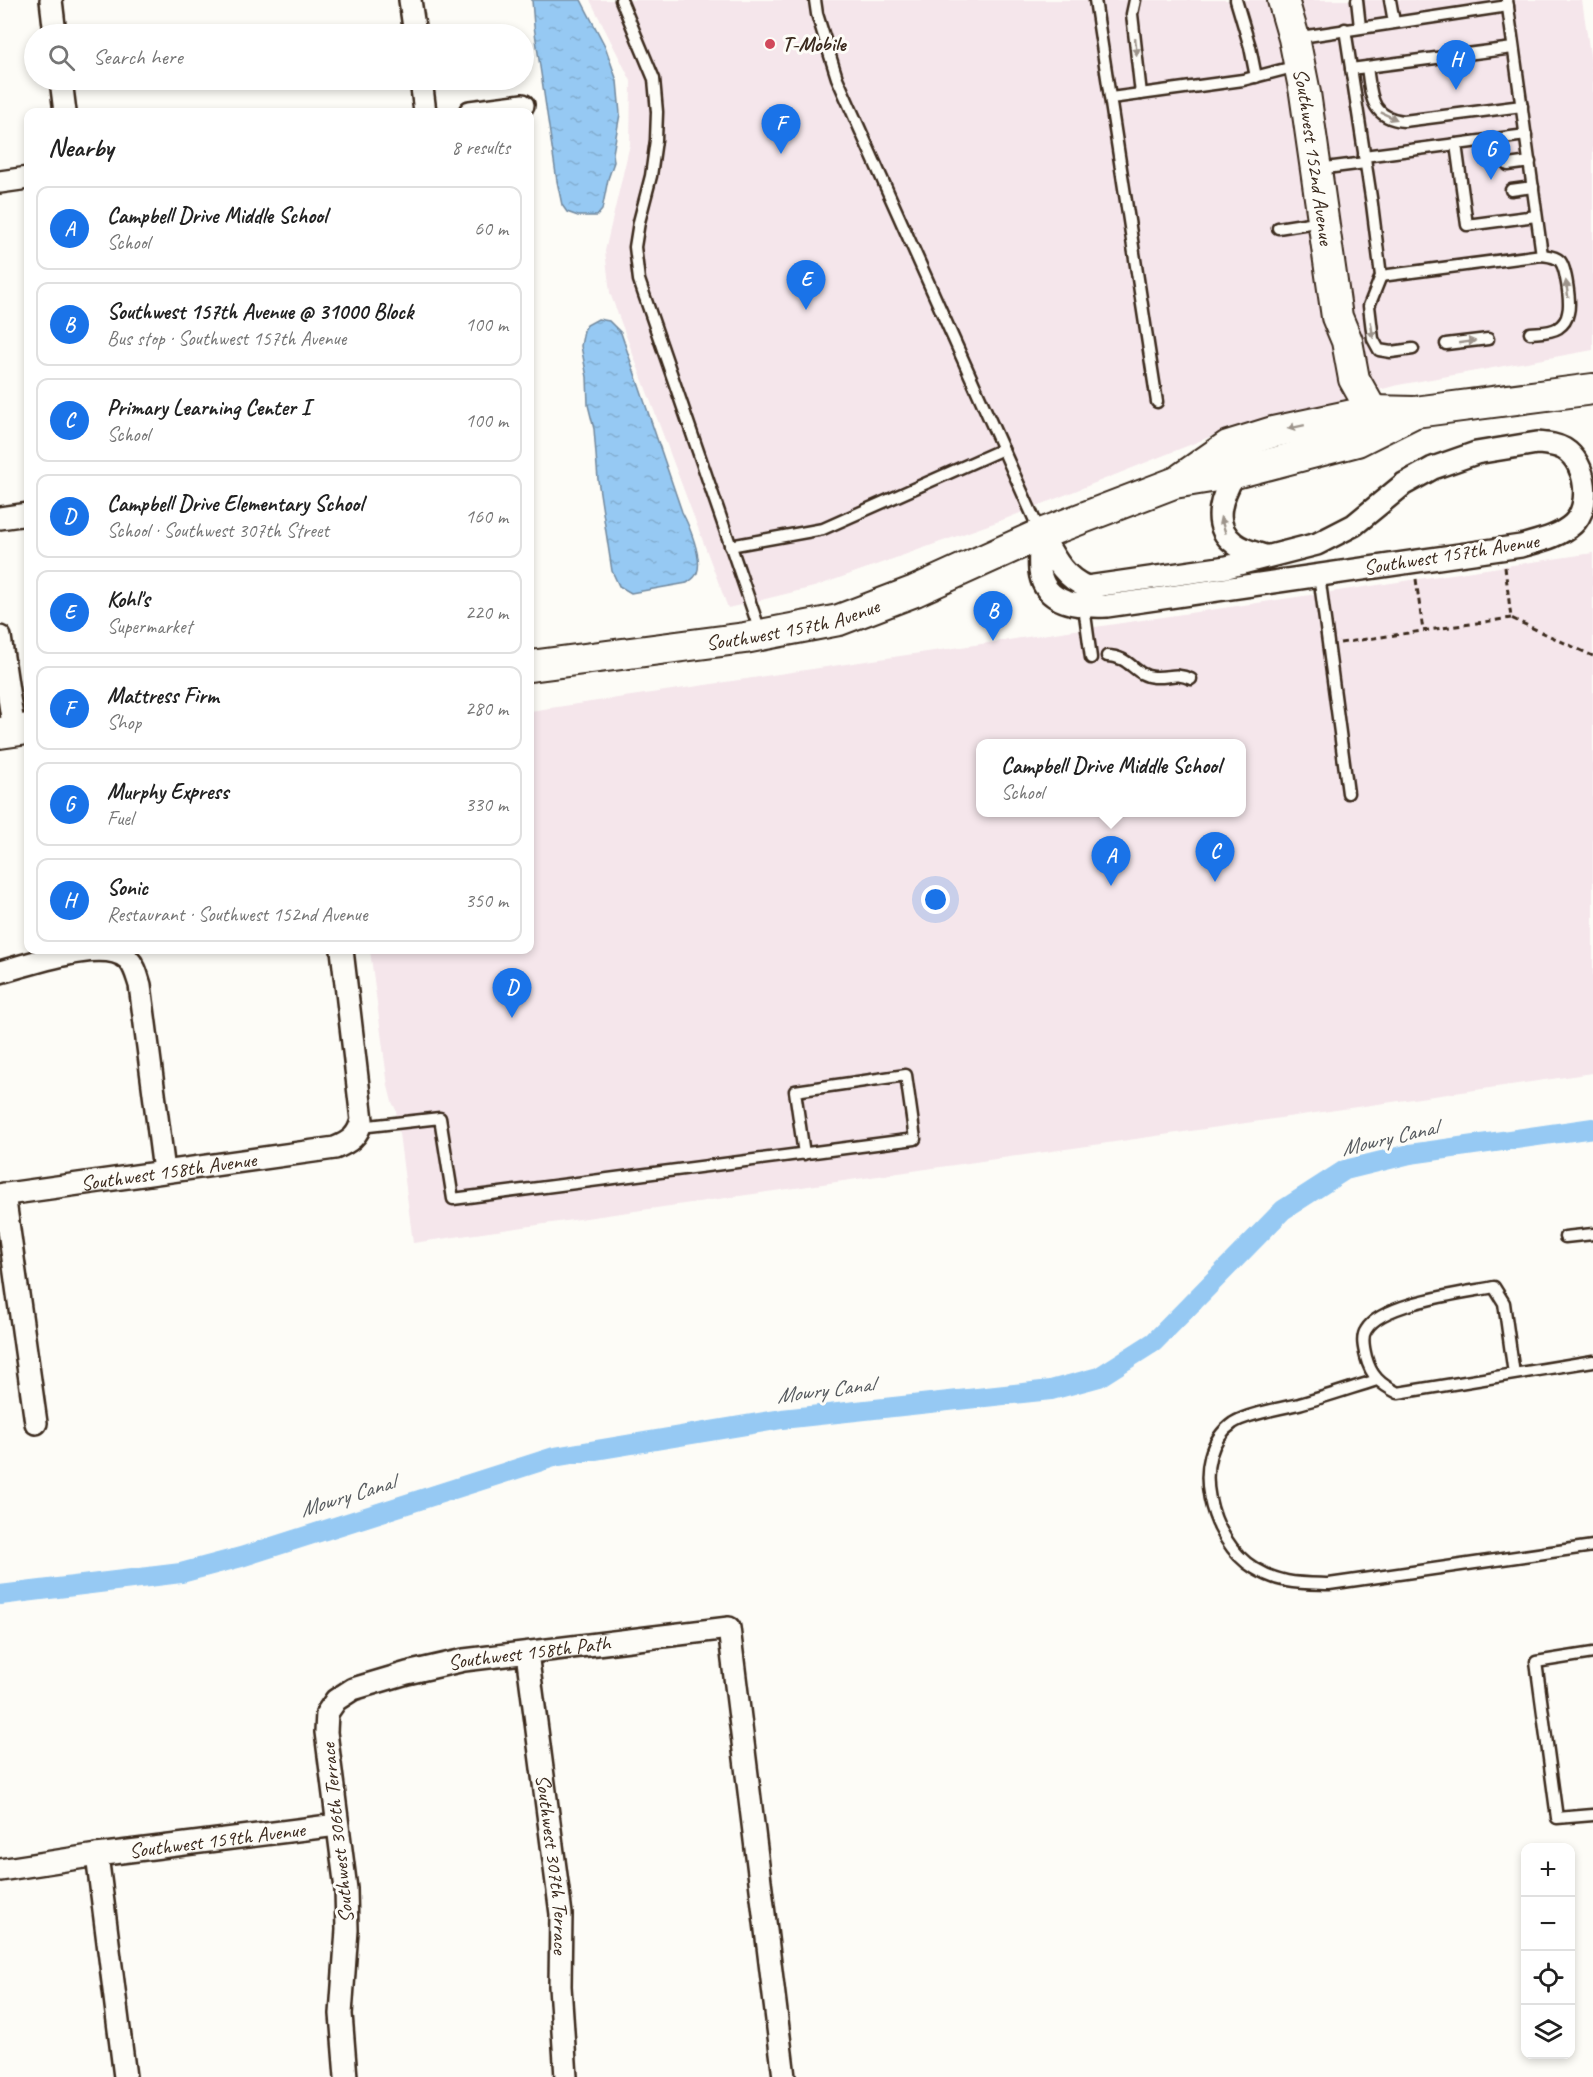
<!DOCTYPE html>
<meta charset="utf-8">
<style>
body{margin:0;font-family:Caveat,sans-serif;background:#f2f2f2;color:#222}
.controls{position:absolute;right:18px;bottom:18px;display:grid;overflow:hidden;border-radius:12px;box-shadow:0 3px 9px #0003}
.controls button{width:54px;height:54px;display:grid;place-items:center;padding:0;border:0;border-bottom:2px solid #e0e0e0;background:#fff;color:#222;font:30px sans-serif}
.you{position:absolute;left:936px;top:900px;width:21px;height:21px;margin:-15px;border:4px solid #fff;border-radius:50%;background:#1a73e8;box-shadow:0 0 0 9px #1a73e833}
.badge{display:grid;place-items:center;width:39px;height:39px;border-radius:50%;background:#1a73e8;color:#fff;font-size:20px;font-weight:700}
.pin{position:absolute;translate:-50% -50px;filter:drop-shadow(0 2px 3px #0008)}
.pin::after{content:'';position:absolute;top:32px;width:21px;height:18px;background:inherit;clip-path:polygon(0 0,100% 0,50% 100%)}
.popup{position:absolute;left:976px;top:739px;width:270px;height:78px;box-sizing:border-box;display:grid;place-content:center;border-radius:12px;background:#fff;filter:drop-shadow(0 2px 4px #0005);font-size:20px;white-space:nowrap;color:#767676}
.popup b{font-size:22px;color:#222}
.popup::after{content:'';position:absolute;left:50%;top:100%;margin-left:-12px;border:12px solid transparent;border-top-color:#fff}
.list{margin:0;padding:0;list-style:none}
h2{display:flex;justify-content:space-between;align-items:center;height:78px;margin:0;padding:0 24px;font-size:26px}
h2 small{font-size:20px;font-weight:400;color:#767676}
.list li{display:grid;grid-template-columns:39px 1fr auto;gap:18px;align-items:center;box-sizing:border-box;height:84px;margin:0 12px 12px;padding:0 12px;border:2px solid #e0e0e0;border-radius:12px}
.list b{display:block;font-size:22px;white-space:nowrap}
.list p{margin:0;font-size:20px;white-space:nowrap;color:#767676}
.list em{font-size:20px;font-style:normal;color:#767676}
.icon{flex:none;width:33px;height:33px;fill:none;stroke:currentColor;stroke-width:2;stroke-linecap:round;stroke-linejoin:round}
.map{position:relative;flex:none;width:1593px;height:2077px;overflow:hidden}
.search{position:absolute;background:#fff;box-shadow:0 3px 9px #0003;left:24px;top:24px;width:510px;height:66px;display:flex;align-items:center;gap:15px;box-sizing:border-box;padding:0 21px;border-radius:33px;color:#767676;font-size:22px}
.panel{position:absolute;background:#fff;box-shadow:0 3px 9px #0003;left:24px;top:108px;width:510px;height:846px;border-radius:12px}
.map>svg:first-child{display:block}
</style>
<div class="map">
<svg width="1593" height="2077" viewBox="0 0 1593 2077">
<defs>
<pattern id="water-ripples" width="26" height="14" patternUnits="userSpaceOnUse" patternTransform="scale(1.5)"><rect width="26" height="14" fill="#96c9f3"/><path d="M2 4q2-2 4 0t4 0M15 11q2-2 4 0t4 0" fill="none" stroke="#82add0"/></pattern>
</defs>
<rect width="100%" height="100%" fill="#fdfcf7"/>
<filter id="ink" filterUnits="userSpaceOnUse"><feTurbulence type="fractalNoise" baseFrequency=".0167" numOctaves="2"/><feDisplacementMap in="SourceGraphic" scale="12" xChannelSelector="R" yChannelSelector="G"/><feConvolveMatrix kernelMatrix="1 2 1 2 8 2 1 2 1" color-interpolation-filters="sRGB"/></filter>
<g filter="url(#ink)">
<g fill="#f5e6eb" fill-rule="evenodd">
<polygon points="590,0 1582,0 1593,75 1593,350 1398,385 1227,430 1005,519 814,587 728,608 610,293 605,251 630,144 631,81"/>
<path d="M1593,553V1073L413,1243L396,1110L392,1102L388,1086L370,950H530V711ZM980,744H1242V812H980Z"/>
</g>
<g fill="url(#water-ripples)" stroke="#72899e" stroke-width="1.5">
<polygon points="532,0 581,0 605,46 617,81 620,114 613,153 614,162 608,179 602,210 597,216 578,216 567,212 562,205 557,181 534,26"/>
<path d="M598,319L609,321L621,333L682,512C689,525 703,559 697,573C695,578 691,580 687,583L631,593L619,586L612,571L598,480L594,429L588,405L587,377L581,346L584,330L587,325Z"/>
</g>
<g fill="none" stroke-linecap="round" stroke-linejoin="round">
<polyline stroke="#96c9f3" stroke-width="20" points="0,1595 181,1573 241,1557 554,1457 782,1419 1051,1390 1099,1377 1154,1342 1283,1210 1345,1170 1410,1154 1593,1128"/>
<g stroke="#3b2a1e" stroke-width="15">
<g id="lane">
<polyline points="621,0 654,79 657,112 656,140 651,176 639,222 635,247 639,280 761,634"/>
<polyline points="815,0 817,14 837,78 1040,532"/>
<polyline points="1095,0 1157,402"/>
<polyline points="1135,0 1132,14 1141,94"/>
<polyline points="1236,0 1250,47 1256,77"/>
<polyline points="1357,0 1360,27"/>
<polyline points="1390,0 1394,22"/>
<polyline points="1507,0 1542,255"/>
<polyline points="1345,29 1372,204 1381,276 1369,306 1373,339 1379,350 1391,352 1413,349"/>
<polyline points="1294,38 1508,6"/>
<path d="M1367,67C1371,94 1370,118 1404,121L1522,106"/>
<polyline points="1351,69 1513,48"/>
<polyline points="1111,98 1243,80 1297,66"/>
<polyline points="1456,144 1467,225 1536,216"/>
<polyline points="1364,156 1526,135"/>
<polyline points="1508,165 1530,162"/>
<polyline points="1318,169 1365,163"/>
<polyline points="1511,190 1533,187"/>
<polyline points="1278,228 1322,221"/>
<path d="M1381,276L1542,255C1548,256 1555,256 1560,261C1566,268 1571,303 1568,313C1567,319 1564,324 1558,328C1550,333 1539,332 1530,333"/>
<polyline points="1446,344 1488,339"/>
<polyline points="730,546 823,529 1003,449"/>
<polyline points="1319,575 1348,793"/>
<polyline points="1084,607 1091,658"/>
<path d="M1107,656C1131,656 1134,676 1154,677C1170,678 1175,672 1191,679"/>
<polyline points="360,1127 440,1118 453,1199 915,1139 906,1075 795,1091 804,1154"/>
<polyline points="1565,1237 1593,1234"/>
<path d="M1514,1374L1504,1303L1494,1287C1463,1293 1381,1303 1366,1330C1361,1337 1364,1349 1366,1357C1371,1376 1380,1384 1398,1393L1593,1361"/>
<path d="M1377,1380C1351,1388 1325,1397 1299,1404C1282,1408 1247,1414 1233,1423C1186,1456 1211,1542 1254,1568C1280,1584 1300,1583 1329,1584L1593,1546"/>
<polyline points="1593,1653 1536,1662 1557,1818 1593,1815"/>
</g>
</g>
<g stroke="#3b2a1e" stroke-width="26">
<g id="street">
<polyline points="51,0 55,34"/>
<polyline points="410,0 415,34"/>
<polyline points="61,80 65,112"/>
<polyline points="421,80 425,112"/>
<polyline points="470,112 523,105"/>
<polyline points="0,182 28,178"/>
<path d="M1537,443C1547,444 1555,444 1564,449C1587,463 1592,506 1573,524C1559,537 1538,541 1521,546L1107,606C1081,607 1044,605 1040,571C1039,559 1040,546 1041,534C1053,555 1063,578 1087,587L1227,567L1317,544L1354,525L1404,484L1433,468L1476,453Z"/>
<path d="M1235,473C1223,494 1209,524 1234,543C1242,550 1255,553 1265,556"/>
<polyline points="0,518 28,514"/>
<polyline points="0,637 14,731"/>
<path d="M0,972C29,965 104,936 128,959C135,966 137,976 140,985L164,1171"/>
<polyline points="4,1194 36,1423"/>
<path id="s1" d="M0,1195L335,1148C350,1142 358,1136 362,1120L342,950"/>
<path id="s2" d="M527,1653L561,1914L560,1986L566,2077"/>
<polyline points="97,1855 125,2077"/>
<path id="s3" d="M0,1870L97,1855L337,1825"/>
<path id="s4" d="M346,2077L341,2014L347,1930L346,1889L326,1732L327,1713L336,1700L353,1689L407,1673L464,1660L729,1628L784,2077"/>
</g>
</g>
<g stroke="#3b2a1e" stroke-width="34">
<g id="secondary">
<path id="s5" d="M1283,0L1294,38L1305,93L1337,317L1347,341L1354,379L1372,411"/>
<polyline points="1182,478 1228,446 1273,432 1372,411 1415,412 1593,389"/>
<path id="s6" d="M530,666L745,638L839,620L915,591L1041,534L1174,483L1235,473L1357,441L1415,412"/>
<polyline points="0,733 28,729"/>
</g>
</g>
<g stroke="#3b2a1e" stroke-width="3" stroke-dasharray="6 4.5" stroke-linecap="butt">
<polyline points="1505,567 1511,618 1593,656"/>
<polyline points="1416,579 1423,631"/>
<polyline points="1340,643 1511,618"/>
</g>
<use href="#lane" stroke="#fdfcf7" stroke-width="10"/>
<use href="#street" stroke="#fdfcf7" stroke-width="21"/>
<use href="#secondary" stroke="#fdfcf7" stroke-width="30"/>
</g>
<defs><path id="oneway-solid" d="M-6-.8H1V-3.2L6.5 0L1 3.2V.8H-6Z" transform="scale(1.5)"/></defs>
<g fill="#9c938a">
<use href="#oneway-solid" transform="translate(1136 47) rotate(84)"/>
<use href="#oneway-solid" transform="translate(1389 116) rotate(24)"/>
<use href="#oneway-solid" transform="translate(1567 289) rotate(-98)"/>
<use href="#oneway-solid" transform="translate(1372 330) rotate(81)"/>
<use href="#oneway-solid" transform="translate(1467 342) rotate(-8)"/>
<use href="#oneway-solid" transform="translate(1296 427) rotate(168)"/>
<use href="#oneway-solid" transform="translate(1223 525) rotate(-108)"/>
</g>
</g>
<circle fill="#d1495b" stroke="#fdfcf7" stroke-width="2" cx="770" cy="44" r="6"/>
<g text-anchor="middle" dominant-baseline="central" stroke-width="6" stroke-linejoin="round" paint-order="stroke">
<g font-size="21" font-weight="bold" fill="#3b2a1e" stroke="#fdfcf7" text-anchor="start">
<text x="782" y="44">T-Mobile</text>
</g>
<g font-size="21" fill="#3b2a1e" stroke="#fdfcf7">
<text stroke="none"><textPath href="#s5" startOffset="160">Southwest 152nd Avenue</textPath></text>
<text transform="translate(1451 554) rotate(-9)">Southwest 157th Avenue</text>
<text stroke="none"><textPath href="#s6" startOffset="266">Southwest 157th Avenue</textPath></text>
<text stroke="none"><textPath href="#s1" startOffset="170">Southwest 158th Avenue</textPath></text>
<text stroke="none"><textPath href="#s4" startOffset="582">Southwest 158th Path</textPath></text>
<text transform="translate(337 1833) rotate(-96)">Southwest 306th Terrace</text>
<text stroke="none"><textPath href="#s3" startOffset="219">Southwest 159th Avenue</textPath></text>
<text stroke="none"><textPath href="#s2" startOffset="213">Southwest 307th Terrace</textPath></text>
</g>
<g font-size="22" font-style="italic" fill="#565a5e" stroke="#fdfcf7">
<text transform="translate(1389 1138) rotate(-13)">Mowry Canal</text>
<text transform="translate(825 1390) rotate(-7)">Mowry Canal</text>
<text transform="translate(347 1496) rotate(-17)">Mowry Canal</text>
</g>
</g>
</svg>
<div class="controls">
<button>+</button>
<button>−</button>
<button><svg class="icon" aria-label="locate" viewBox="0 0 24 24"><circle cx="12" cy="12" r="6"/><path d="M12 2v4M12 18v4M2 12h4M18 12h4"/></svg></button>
<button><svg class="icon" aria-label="layers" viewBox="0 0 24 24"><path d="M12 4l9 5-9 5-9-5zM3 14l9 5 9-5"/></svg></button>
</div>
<div class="you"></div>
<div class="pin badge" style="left:1111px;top:886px">A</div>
<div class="popup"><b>Campbell Drive Middle School</b>School</div>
<div class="pin badge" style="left:993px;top:641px">B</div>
<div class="pin badge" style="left:1215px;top:882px">C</div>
<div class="pin badge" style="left:512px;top:1018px">D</div>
<div class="pin badge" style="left:806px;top:310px">E</div>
<div class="pin badge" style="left:781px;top:154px">F</div>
<div class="pin badge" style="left:1491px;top:180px">G</div>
<div class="pin badge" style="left:1456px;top:90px">H</div>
<div class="search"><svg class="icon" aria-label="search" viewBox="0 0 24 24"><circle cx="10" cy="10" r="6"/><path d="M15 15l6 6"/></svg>Search here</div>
<section class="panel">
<h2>Nearby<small>8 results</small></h2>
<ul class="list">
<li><span class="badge">A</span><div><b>Campbell Drive Middle School</b><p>School</p></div><em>60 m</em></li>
<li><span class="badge">B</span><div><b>Southwest 157th Avenue @ 31000 Block</b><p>Bus stop · Southwest 157th Avenue</p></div><em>100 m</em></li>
<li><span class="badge">C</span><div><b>Primary Learning Center I</b><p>School</p></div><em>100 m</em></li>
<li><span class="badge">D</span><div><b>Campbell Drive Elementary School</b><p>School · Southwest 307th Street</p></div><em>160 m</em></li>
<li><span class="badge">E</span><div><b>Kohl's</b><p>Supermarket</p></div><em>220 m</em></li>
<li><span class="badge">F</span><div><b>Mattress Firm</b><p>Shop</p></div><em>280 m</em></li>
<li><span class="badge">G</span><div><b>Murphy Express</b><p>Fuel</p></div><em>330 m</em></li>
<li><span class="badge">H</span><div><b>Sonic</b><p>Restaurant · Southwest 152nd Avenue</p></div><em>350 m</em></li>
</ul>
</section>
</div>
